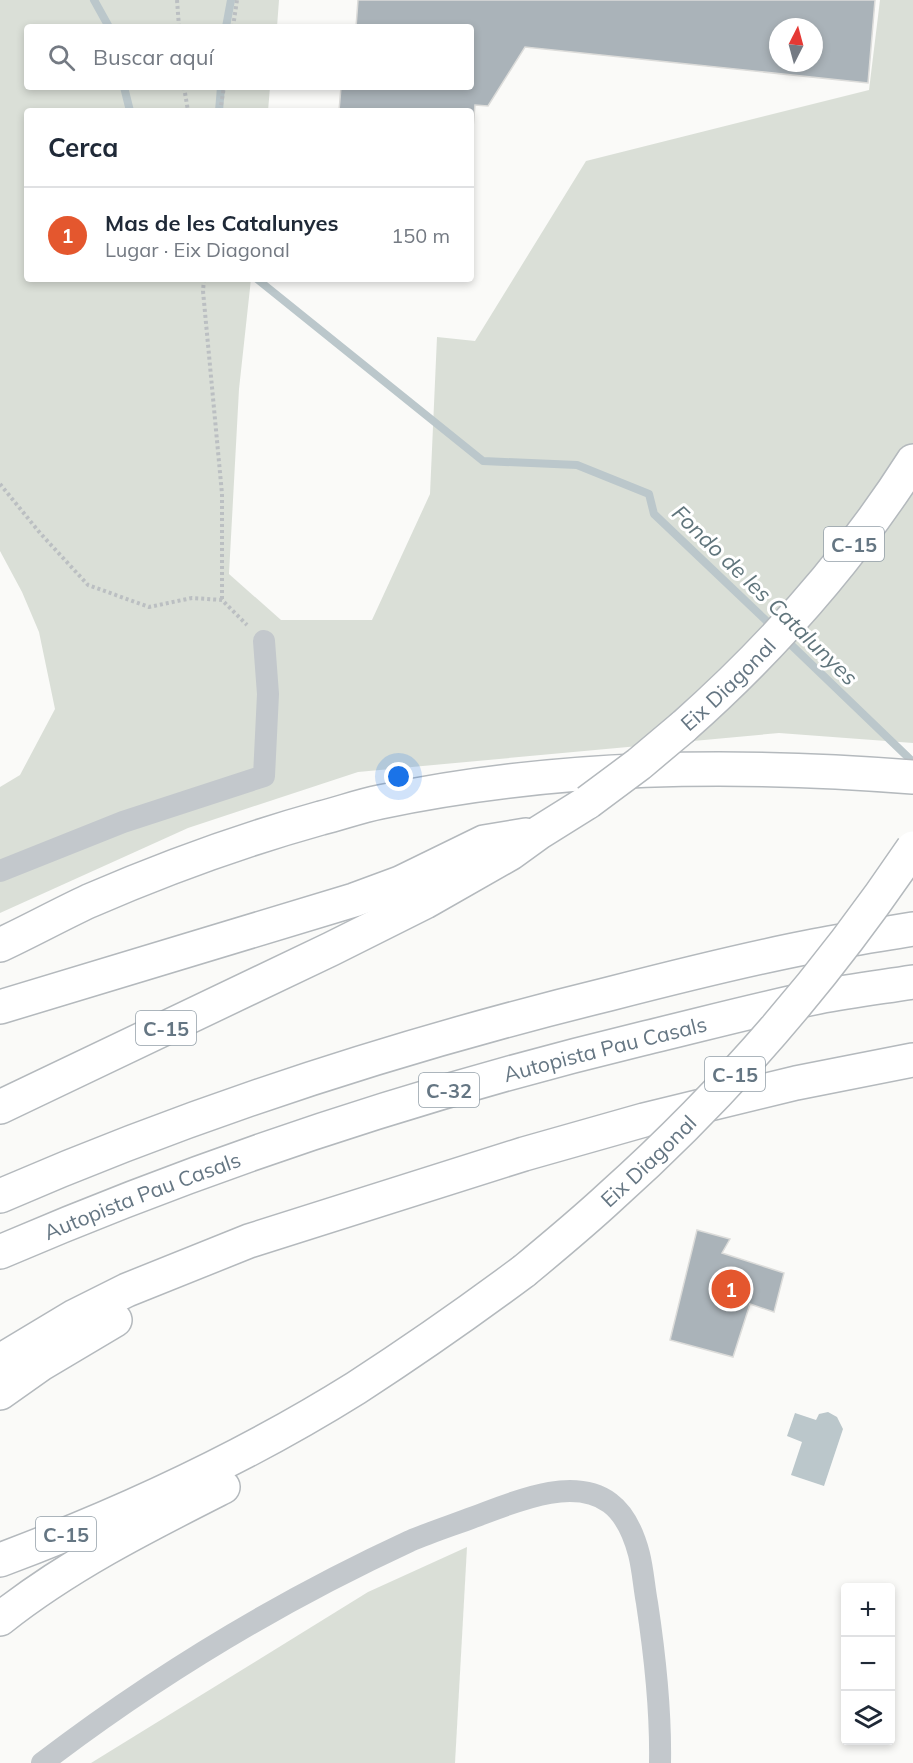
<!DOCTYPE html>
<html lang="es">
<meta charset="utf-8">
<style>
body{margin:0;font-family:Mulish,sans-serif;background:#f6f6f7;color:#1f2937}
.controls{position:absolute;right:18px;bottom:18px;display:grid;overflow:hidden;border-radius:6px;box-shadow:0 3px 9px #0003}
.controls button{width:54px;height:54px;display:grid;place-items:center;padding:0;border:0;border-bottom:2px solid #e0e1e3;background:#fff;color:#1f2937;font:30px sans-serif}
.compass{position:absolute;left:769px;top:18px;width:54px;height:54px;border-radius:50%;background:#fff;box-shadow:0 3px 9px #0003;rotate:6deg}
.you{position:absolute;left:399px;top:777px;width:21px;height:21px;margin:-15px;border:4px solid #fff;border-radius:50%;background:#1a73e8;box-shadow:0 0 0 9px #1a73e833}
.badge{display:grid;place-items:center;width:39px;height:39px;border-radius:50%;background:#e4572e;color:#fff;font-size:20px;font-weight:700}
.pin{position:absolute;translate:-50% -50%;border:3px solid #fff;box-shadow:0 2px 6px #0006}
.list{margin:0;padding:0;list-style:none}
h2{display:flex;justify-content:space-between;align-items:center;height:78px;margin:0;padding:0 24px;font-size:26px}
h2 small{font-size:20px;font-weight:400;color:#747a83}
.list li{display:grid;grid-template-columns:39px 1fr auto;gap:18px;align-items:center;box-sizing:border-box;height:96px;padding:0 24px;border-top:2px solid #e0e1e3}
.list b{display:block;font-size:22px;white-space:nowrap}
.list p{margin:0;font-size:20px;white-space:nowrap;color:#747a83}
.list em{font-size:20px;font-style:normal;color:#747a83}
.icon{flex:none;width:33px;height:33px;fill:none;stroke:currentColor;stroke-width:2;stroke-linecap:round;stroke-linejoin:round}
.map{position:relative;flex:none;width:913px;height:1763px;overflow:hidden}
.search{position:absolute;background:#fff;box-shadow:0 3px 9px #0003;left:24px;top:24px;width:450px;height:66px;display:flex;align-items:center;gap:15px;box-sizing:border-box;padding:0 21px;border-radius:6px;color:#747a83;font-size:22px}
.panel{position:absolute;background:#fff;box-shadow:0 3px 9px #0003;left:24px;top:108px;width:450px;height:174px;border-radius:6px}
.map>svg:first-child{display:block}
</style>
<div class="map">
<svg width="913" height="1763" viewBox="0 0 913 1763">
<rect width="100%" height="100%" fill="#fafaf8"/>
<g fill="#dadfd7">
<polygon points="0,0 279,0 277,27 27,27 27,87 270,87 268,111 27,111 27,279 251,279 239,389 229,574 281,620 372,620 430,494 437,337 475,341 586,161 869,90 880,0 913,0 913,743 779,733 358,772 188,828 0,913 0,787 20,775 55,709 39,632 22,592 0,551"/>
<polygon points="467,1547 455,1763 91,1763 368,1592"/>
</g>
<polygon fill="#bbc7cb" points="828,1412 837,1417 843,1429 824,1486 791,1475 802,1442 787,1436 795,1413 816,1420 819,1414"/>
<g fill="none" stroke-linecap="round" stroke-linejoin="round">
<g stroke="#bbc7cb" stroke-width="8">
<polyline points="94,0 109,27"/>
<polyline points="226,27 231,0"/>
<polyline points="124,87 130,111"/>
<polyline points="219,111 221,87"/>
<polyline points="257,279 483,461 577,465 649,494 654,514 775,629"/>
<polyline points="784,638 913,762"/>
</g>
</g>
<g fill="#aab3b9" stroke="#dcdcda" stroke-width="1.5" fill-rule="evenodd">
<path d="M358,0H875L868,83L525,47L488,106L475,105L471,150V111H339L341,87H471V27H356ZM778,27H814V63H778Z"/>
<polygon points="697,1230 730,1239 722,1253 784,1273 774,1312 750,1304 733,1357 670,1340"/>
</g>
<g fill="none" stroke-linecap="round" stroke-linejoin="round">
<g stroke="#b4b9bd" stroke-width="36">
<g id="highway">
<path id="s1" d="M683,727C771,649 850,560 913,461"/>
<path d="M0,945C30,931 59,915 89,901C165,868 242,840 321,818C341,813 360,806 380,802C557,765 733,763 913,777"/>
<polyline points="0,1007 354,900 400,883 484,842 526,835"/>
<polyline points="0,1107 331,949 425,902 511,853 540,832 588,802"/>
<path d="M0,1196C196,1111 401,1045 609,994C675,977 742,960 809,947C843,940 878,935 913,929"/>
<path id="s2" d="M0,1252C207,1163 422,1092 641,1039C700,1025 759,1009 818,997C850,991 881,987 913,982"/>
<polyline points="0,1361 75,1316 127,1290 249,1241 524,1154 644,1120 796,1083 913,1060"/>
<polyline points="0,1393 41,1364 115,1320"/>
<path d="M0,1560C123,1514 244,1458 356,1388C413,1351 469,1312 524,1271"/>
<path d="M0,1619C68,1565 146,1526 223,1487"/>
</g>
</g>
<g stroke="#bbbfc2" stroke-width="4" stroke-dasharray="3 3" stroke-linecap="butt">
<polyline points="177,0 179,27"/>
<polyline points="233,27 237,0"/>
<polyline points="184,87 188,111"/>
<polyline points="220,111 224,87"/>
<polyline points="204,279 203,291 222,494 222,600"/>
<polyline points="0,484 40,533 88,585 149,607 192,598 222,600 247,625"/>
</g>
<g stroke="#c3c8cc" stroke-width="22">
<polyline points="0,871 123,822 264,776 268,694 264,641"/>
<path d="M42,1763C156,1676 280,1601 410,1541C431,1532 453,1525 474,1517C512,1503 573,1475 610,1503C626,1515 634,1535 639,1554C643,1570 644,1587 647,1603C655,1656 661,1710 660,1763"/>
</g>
<use href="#highway" stroke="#fff" stroke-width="33"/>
<g stroke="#b4b9bd" stroke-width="36" stroke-linecap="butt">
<g id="highway-bridge">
<polyline points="588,802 639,764 683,727"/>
<path id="s3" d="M524,1271C553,1247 582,1223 610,1197C725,1094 827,976 913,848"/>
</g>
</g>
<use href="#highway-bridge" stroke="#fff" stroke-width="33"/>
</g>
<g text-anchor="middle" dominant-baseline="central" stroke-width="6" stroke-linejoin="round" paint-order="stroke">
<g fill="#fff" stroke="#939fa8" stroke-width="1.5">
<rect x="824" y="527" width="60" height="34" rx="4.5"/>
<rect x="136" y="1011" width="60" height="34" rx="4.5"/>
<rect x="705" y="1057" width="60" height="34" rx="4.5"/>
<rect x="419" y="1073" width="60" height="34" rx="4.5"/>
<rect x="36" y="1517" width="60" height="34" rx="4.5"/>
</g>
<g font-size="20" font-weight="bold" fill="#657683">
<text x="854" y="544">C-15</text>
<text x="166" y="1028">C-15</text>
<text x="735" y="1074">C-15</text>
<text x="449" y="1090">C-32</text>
<text x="66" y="1534">C-15</text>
</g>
<g font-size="21" fill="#657683" stroke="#fff">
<text stroke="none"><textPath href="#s1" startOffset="62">Eix Diagonal</textPath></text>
<text stroke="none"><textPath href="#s2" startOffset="639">Autopista Pau Casals</textPath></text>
<text stroke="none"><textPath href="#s3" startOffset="166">Eix Diagonal</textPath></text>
<text stroke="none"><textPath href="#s2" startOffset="153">Autopista Pau Casals</textPath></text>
</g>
<g font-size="22" font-style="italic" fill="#60757c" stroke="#fff">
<text transform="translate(765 595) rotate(44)">Fondo de les Catalunyes</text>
</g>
</g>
</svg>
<div class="controls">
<button>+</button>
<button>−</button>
<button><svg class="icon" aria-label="layers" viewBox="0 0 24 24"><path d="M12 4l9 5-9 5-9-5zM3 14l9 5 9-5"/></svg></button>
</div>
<svg class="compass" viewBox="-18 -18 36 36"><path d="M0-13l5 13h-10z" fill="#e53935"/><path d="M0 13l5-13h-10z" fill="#747a83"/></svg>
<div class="you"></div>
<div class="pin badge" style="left:731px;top:1289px">1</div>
<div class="search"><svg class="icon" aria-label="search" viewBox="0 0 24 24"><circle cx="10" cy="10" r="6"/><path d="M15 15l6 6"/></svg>Buscar aquí</div>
<section class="panel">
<h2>Cerca<small></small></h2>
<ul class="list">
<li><span class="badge">1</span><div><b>Mas de les Catalunyes</b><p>Lugar · Eix Diagonal</p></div><em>150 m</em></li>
</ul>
</section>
</div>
